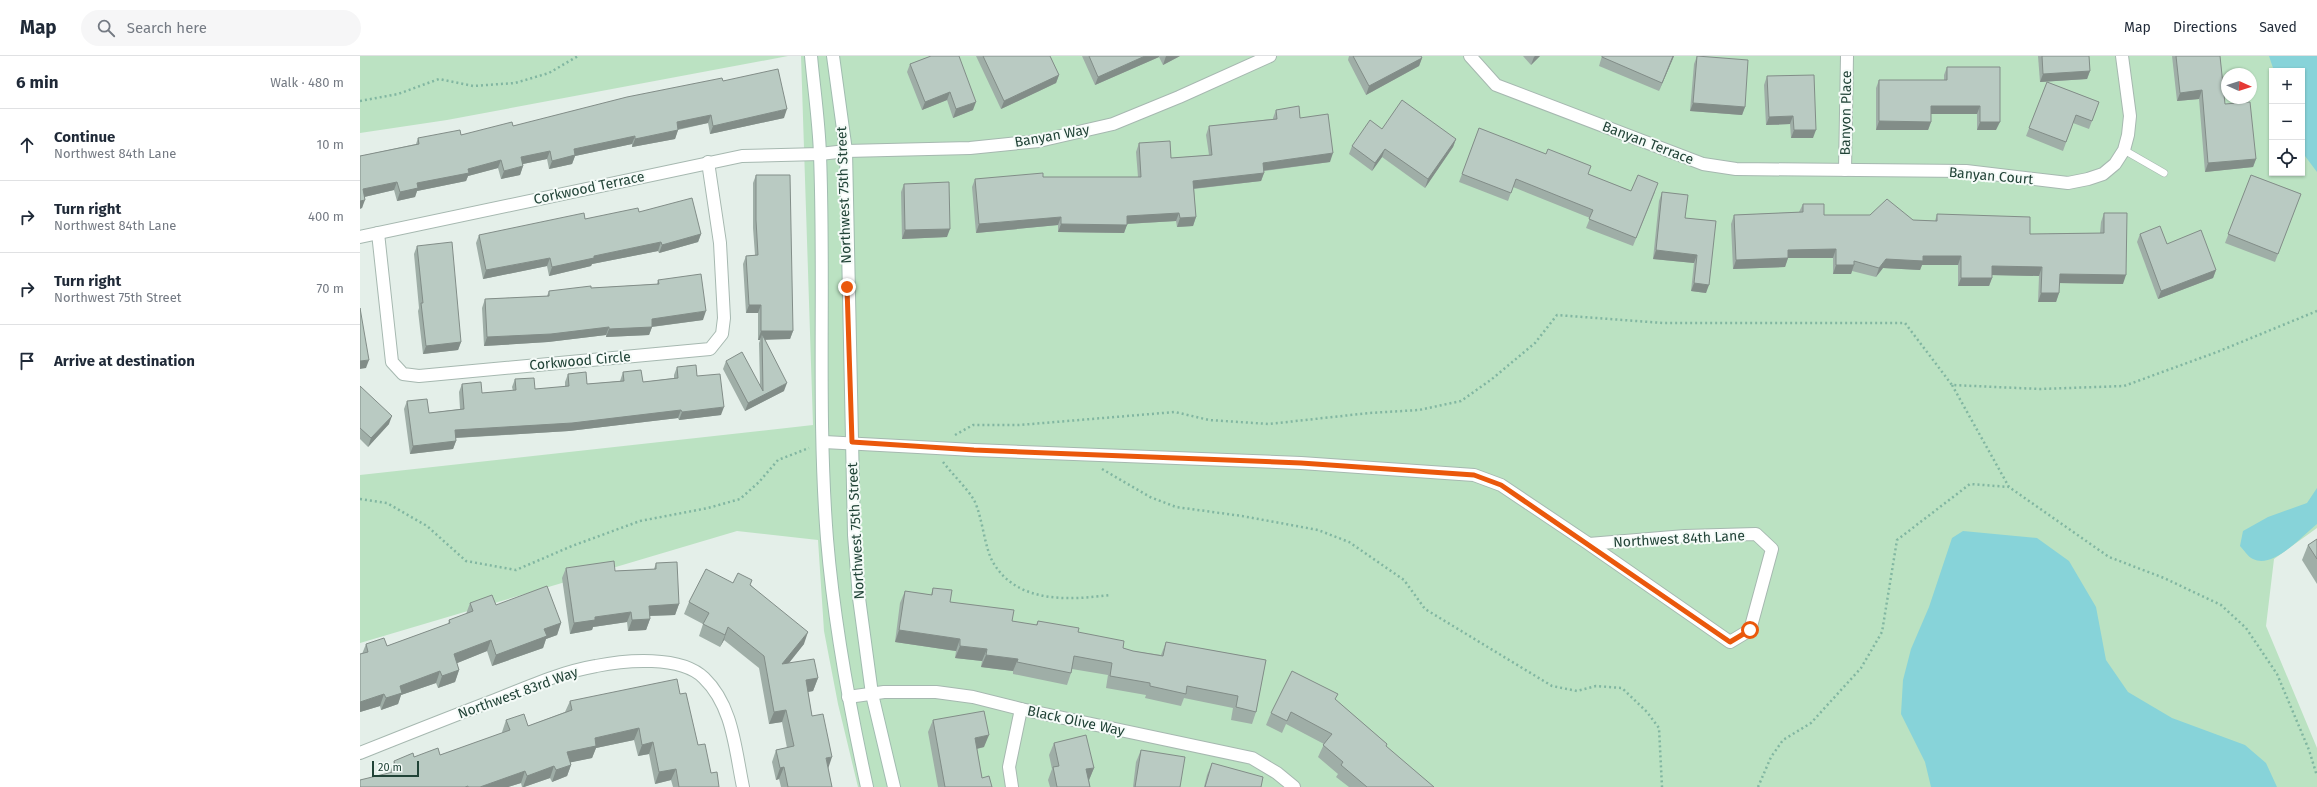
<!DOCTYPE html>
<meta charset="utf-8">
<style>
body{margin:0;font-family:"Fira Sans",sans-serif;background:#f6f6f7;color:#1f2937}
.controls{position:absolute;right:12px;top:12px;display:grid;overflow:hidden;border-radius:0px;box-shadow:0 1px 3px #0004}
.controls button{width:36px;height:36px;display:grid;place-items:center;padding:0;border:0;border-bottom:1px solid #e0e1e3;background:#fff;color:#1f2937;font:20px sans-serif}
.compass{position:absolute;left:1861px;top:12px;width:36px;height:36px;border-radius:50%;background:#fff;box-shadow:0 1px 3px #0004;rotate:93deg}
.scale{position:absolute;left:12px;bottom:10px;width:47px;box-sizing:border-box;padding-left:4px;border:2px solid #214337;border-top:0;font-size:11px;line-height:14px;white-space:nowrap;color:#214337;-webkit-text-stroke:3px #f5fbf8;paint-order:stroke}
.stop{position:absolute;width:12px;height:12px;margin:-9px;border:3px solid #ea580c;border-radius:50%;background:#fff}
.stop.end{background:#ea580c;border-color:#fff;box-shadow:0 1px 4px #0008}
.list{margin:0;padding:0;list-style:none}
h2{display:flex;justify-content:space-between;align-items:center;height:52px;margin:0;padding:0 16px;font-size:17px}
h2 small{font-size:13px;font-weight:400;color:#747a83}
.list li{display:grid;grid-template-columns:26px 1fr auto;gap:12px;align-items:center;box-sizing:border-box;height:72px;padding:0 16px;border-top:1px solid #e0e1e3}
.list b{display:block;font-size:15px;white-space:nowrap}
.list p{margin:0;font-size:13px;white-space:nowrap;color:#747a83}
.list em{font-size:13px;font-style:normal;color:#747a83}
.icon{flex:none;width:22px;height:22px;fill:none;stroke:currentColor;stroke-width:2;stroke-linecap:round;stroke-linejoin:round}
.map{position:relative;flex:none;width:1957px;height:731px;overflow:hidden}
header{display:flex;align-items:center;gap:24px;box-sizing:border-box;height:56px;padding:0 20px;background:#fff;border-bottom:1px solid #e0e1e3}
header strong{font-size:19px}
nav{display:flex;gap:22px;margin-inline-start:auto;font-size:14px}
.search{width:280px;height:36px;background:#f6f6f7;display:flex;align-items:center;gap:10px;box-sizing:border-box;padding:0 14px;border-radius:22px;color:#747a83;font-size:15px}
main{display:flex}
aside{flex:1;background:#fff}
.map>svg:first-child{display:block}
</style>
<header>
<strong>Map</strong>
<div class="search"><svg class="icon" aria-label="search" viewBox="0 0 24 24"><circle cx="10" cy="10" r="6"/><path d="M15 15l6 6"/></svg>Search here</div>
<nav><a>Map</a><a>Directions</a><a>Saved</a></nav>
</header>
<main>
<aside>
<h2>6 min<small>Walk · 480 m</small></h2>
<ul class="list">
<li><svg class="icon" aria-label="ahead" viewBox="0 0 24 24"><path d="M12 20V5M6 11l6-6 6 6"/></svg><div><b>Continue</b><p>Northwest 84th Lane</p></div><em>10 m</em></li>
<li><svg class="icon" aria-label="right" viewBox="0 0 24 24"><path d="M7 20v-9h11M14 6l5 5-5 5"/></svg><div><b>Turn right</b><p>Northwest 84th Lane</p></div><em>400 m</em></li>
<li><svg class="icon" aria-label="right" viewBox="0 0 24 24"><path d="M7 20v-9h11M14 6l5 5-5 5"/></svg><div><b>Turn right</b><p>Northwest 75th Street</p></div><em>70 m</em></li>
<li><svg class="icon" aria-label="arrive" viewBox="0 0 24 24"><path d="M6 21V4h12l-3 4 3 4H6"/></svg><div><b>Arrive at destination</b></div></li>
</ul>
</aside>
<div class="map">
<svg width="1957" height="731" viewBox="0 0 1957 731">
<rect width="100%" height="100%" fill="#e4efe9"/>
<g fill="#bbe2c2" fill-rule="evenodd">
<polygon points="0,0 428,0 87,64 0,77"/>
<path d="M441,0H1957V472L1914,503L1906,570L1957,692V731H498L478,648L464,575L458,484L377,475L0,587V419L453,369ZM1912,15H1942V117H1912ZM1867,18H1891V42H1867Z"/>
</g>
<g fill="#87d3d9">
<polygon points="1909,0 1957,0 1957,116 1945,100 1942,92 1942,15 1914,15"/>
<path d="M1957,432V468C1941,481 1913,513 1893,503C1888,501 1884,494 1880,490L1883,475L1908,461L1947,447Z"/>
<polygon points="1603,475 1677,482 1709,505 1736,551 1746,604 1768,636 1812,662 1885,689 1906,707 1917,731 1571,731 1565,706 1541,658 1543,624 1551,593 1569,551 1592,482"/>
</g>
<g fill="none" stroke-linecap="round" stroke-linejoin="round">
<g stroke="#a6b8b0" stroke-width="8">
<polyline id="lane" points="1764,94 1804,117"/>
</g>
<g stroke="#a6b8b0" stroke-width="14">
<g id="street">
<polyline points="1110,0 1136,29 1343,108 1376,113 1606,115 1708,127 1728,123 1743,118 1755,108 1764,94 1768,79 1770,60 1762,0"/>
<polyline points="1485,114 1487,0"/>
<polyline points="18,177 32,306 43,318 59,320 350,293 362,278 364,262 360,187 348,106"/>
<polyline points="0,181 382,100 460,98 486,95 610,92 679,85 753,68 819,41 910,0"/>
<polyline points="464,386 614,394 941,407 1114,419 1141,429 1229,488 1325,480 1396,478 1412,493 1390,574 1370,586 1229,488"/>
<polyline points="488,641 524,636 576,636 613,641 661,653 892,702 917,717 934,731"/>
<path d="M0,697C45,679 90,661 135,644C168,631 201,616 236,610C265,604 321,599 344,622C373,650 375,693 383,731"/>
<polyline points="652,731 649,711 661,653"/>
</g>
</g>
<g stroke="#a1bcb0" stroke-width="14">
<g id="secondary">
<path d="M451,0C454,33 459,66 460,99C465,227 457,356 467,483C474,567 489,649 507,731"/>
<polyline points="473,0 486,95 494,479 499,542 512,638 534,731"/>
</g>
</g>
<g stroke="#81b6a1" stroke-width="2.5" stroke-dasharray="2 3" stroke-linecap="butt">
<polyline points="0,45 38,38 79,23 113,30 155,27 189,17 218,0"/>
<polyline points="1592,329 1649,431 1749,501 1804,522 1861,549 1886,572 1917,618 1949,694 1957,720"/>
<polyline points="595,379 613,369 659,369 815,356 849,364 909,368 1009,357 1059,354 1101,345 1132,323 1175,287 1197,259 1303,267 1545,267 1592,329 1680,333 1764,330 1857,296 1957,255"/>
<path d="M583,406C593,419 606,431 614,444C623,462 624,492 634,508C659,548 710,544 750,539"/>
<polyline points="742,413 790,441 816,451 882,460 958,474 989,486 1044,524 1065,553 1192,630 1217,635 1236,630 1262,632 1287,656 1299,672 1302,731"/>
<polyline points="0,443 27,447 67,470 106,505 156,514 212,490 280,465 348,452 380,443 399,426 418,404 449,392"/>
<polyline points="1398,731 1411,701 1423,684 1451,667 1501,612 1522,576 1537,484 1610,428 1649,431"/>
</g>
<use href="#lane" stroke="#fff" stroke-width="7"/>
<use href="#street" stroke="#fff" stroke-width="12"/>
<use href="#secondary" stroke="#fff" stroke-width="12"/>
</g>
<g fill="#9faea7">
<polygon points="571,0 613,54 593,62 587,44 562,54 547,16 550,8"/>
<polygon points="616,0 690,0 699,19 696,27 641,53"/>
<polygon points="722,0 820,0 803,9 799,1 735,29"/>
<polygon points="989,0 1061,0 1062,2 1059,10 1006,39 988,4"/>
<polygon points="1163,0 1180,0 1171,9"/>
<polygon points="1242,0 1314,0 1299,35 1239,10"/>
<polygon points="1337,0 1385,51 1382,59 1330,55 1334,8"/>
<polygon points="1678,0 1729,0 1730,15 1727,23 1680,26"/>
<polygon points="1812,0 1860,0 1865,48 1896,103 1893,111 1845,116 1839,43 1817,45"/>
<polygon points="1587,11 1640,11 1636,74 1617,74 1617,58 1571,58 1571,66 1568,74 1516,74 1516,32 1519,24 1584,24 1584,19"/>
<polygon points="1407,20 1453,82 1431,82 1430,68 1406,69 1404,29"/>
<polygon points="363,25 424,62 350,78 348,67 318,74 315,83 272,91 272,88 215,100 212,108 189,113 187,103 163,108 163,110 160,119 141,123 138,112 108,120 106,125 57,135 55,141 37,145 34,134 4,141 2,152 0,100 56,88 58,82 101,79 153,70"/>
<polygon points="1687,26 1739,46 1729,73 1713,67 1703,95 1666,80"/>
<polygon points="916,54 940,62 970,106 904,115 904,117 901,125 834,133 836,161 833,170 817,171 816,165 767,168 764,177 698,176 698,169 616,177 612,131 615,123 683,121 778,121 776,96 779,87 811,102 849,99 846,79 849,70 913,63 913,62"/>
<polygon points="1119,72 1228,118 1271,135 1295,136 1273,190 1226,172 1230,162 1153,131 1148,145 1099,126"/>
<polygon points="1022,73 1096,83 1093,91 1065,132 1022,101 1012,115 989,98 992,90"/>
<polygon points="396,119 433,275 430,283 404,283 424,335 385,355 363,313 366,305 400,329 399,287 400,284 398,284 398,257 386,257 383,208 386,200 395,199 393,172 393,127"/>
<polygon points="1891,119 1941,138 1915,206 1865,187"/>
<polygon points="544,128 587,181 542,183 541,136"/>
<polygon points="1302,136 1325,162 1356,165 1346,237 1331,235 1334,207 1293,203 1299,145"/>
<polygon points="1443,148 1464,159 1553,164 1575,165 1577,158 1670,178 1740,177 1741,166 1744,157 1763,228 1699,227 1699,237 1696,246 1678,246 1679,220 1632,219 1632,222 1629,230 1598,230 1598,209 1562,209 1560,214 1523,212 1516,221 1492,215 1491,218 1473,218 1473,202 1428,202 1425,211 1373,213 1371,168 1374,159 1439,156"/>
<polygon points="279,156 341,178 338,186 299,197 298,195 232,208 231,210 189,220 187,210 123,223 116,187 119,179 225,163"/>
<polygon points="1780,178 1807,188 1856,214 1853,222 1798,243 1777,186"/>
<polygon points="57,190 101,286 98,294 63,298 58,255 59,252 54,198"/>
<polygon points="298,224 343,264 292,271 289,279 246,281 246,279 188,286 124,290 122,252 125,243 187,240 189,235 231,232 297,228"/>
<polygon points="317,311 337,320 361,359 319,364 318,362 209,375 96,382 96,385 93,393 50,398 44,353 47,345 69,357 100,353 99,336 102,328 122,337 153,335 152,331 155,323 175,333 205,331 205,326 208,318 227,328 260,325 263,316 283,326 314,322 314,319"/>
<polygon points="0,330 29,368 8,391 0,383"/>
<polygon points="1957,483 1957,528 1942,504 1948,489"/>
<polygon points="296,507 319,548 315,559 290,560 290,563 286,574 268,575 267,566 233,571 232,574 210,578 202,522 206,512 255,515 294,513"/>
<polygon points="391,529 444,588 428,607 458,622 453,635 448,636 452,660 468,712 472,731 421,731 419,723 416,724 412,706 416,694 427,692 422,666 409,668 399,612 364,584 360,591 339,580 343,568 324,558 329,546"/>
<polygon points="573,532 590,546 652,565 676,569 678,565 718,576 763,592 773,595 801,599 806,586 906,604 896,656 892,668 871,664 873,652 824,642 821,650 785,642 786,639 746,632 748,619 712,613 711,617 707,629 653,618 653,615 621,611 622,605 595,602 596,595 535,586 540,547 545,535 571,539"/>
<polygon points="110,547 136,549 201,567 197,579 186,583 183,592 132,610 127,595 97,607 99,614 95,626 78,632 76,627 41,639 38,648 21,654 20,650 0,656 0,598 2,598 6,588 27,590 88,568 89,564 106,558"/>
<polygon points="320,638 338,689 351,717 359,731 313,731 311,724 295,728 289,698 278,700 274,684 236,692 232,702 211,706 211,709 207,720 192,726 190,722 164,731 162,731 161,727 148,731 0,731 30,717 34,705 54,701 80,699 143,677 142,676 146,664 168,670 205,656 210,645"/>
<polygon points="976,644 1027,688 1026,691 1074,731 989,731 976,721 978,718 958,701 964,688 926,668 922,677 906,669 911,657"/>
<polygon points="573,664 624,691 617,693 622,722 632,731 578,731 568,676"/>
<polygon points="694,687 734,712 729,724 730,731 690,731 688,724 692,713 689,699"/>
<polygon points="781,694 820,731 773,731 776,706"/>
<polygon points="852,707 901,731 844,731 847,719"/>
</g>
<g fill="#828d88">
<polygon points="785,0 799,0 799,1 735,29 738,21"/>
<polygon points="806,0 820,0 803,9"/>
<polygon points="1175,0 1180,0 1171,9 1174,1"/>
<polygon points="1313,0 1314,0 1299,35 1302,27"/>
<polygon points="1062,2 1059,10 1006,39 1009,30"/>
<polygon points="1730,15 1727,23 1680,26 1683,18"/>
<polygon points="699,19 696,27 641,53 644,45"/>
<polygon points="1842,34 1839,43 1817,45 1820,37"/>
<polygon points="590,36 587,44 562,54 565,46"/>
<polygon points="616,46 613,54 593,62 596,53"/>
<polygon points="1333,47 1385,51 1382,59 1330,55"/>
<polygon points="1571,50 1620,50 1617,58 1568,58"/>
<polygon points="427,53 424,62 350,78 353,70"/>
<polygon points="351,59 348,67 314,74 317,66"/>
<polygon points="1433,60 1430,68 1406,69 1409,61"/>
<polygon points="1519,65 1571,66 1568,74 1516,74"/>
<polygon points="1620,66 1640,66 1636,74 1617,74"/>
<polygon points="318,74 315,83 272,91 275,83"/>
<polygon points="1434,74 1456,74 1453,82 1431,82"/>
<polygon points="275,80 272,88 215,100 212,108 189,113 192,105 214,93"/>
<polygon points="1096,83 1093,91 1065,132 1068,123"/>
<polygon points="1025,93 1022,101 1012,115 1015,107"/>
<polygon points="190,95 187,103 158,109 161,101"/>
<polygon points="973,97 970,106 900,115 903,107"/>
<polygon points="1896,103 1893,111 1845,116 1848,107"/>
<polygon points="141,104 138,112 108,120 106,125 57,135 55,141 37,145 40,136 57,127 108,113"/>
<polygon points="163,110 160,119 141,123 144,115"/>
<polygon points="904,117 901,125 830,133 833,125"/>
<polygon points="37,126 34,134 0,142 3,133"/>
<polygon points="5,144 2,152 0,153 0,145"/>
<polygon points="819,157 816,165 764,168 767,160"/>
<polygon points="701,161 698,169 616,177 619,168"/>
<polygon points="836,161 833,170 817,171 820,162"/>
<polygon points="701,168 767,169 764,177 698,176"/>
<polygon points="590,173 587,181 542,183 545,174"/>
<polygon points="341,178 338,186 299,197 302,189"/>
<polygon points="301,186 298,195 232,208 231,210 189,220 192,211 234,200"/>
<polygon points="1476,193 1473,202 1428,202 1425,211 1373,213 1376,204 1428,194"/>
<polygon points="1296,194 1337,199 1334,207 1293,203"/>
<polygon points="1563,200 1601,200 1598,209 1562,209 1560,214 1523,212 1516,221 1519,212 1526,203"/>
<polygon points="190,202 187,210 123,223 126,214"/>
<polygon points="1476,209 1494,209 1491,218 1473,218"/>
<polygon points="1632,210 1682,211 1679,220 1629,219"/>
<polygon points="1856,214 1853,222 1798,243 1801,235"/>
<polygon points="1700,218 1766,219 1763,228 1696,227"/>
<polygon points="1601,222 1632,222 1629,230 1598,230"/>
<polygon points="1334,227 1349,229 1346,237 1331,235"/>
<polygon points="1681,237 1699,237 1696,246 1678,246"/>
<polygon points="389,249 401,249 398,257 386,257"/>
<polygon points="346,255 343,264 290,271 292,271 289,279 246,281 249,273 292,263"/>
<polygon points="249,271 246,279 188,286 124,290 127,281"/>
<polygon points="401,275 433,275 430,283 402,284 402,278 400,284 398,284"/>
<polygon points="101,286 98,294 63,298 66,290"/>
<polygon points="9,304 6,312 0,313 0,305"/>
<polygon points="427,327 424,335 385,355 388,347"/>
<polygon points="364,351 361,359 319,364 322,356"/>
<polygon points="321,354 318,362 209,375 92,382 95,374"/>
<polygon points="32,360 29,368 8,391 11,382"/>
<polygon points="96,385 93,393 50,398 53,390"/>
<polygon points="319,548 315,559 285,560 289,550"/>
<polygon points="271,556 267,566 233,571 232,574 210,578 214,567 235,561"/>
<polygon points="290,563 286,574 268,575 272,564"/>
<polygon points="201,567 197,579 186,583 183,592 132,610 136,599 184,573"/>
<polygon points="368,571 364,584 360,591 365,579"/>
<polygon points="539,574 600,583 596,595 535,586"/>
<polygon points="448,576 444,588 418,621 422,608"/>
<polygon points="131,584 127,595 90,610 94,598"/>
<polygon points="600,590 627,593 622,605 595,602"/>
<polygon points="626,599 658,603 653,615 621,611"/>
<polygon points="99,614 95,626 78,632 82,620"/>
<polygon points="80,615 76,627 41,639 38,648 21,654 26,642 40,630"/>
<polygon points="458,622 453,635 442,637 446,624"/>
<polygon points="24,638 20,650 0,656 0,646"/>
<polygon points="426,654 422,666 409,668 414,656"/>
<polygon points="279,672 274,684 236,692 232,702 203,708 207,696 235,682"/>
<polygon points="629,679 624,691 611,694 615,682"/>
<polygon points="293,686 289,698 278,700 282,689"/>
<polygon points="472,701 468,713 466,702"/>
<polygon points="211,709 207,720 192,726 196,714"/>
<polygon points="194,710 190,722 164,731 163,731 167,720"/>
<polygon points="424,711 419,723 416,724 420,712"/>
<polygon points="734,712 729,724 722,726 726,713"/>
<polygon points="316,713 311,724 295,728 299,716"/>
<polygon points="165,715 161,727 148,731 120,731"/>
</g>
<g fill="#b9cac2" stroke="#828d88">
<polygon points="571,0 599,0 616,46 596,53 590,36 565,46 550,8"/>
<polygon points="623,0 690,0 699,19 644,45"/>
<polygon points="729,0 785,0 738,21"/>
<polygon points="993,0 1061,0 1062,2 1009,30"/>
<polygon points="1242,0 1313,0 1302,27 1242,1"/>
<polygon points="1337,0 1388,4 1385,51 1333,47"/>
<polygon points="1682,0 1729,0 1730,15 1683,18"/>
<polygon points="1816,0 1860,0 1865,48 1890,46 1896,103 1848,107 1842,34 1820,37"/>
<polygon points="1587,11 1640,11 1640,66 1620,66 1620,50 1571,50 1571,66 1519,65 1519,24 1587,24"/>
<polygon points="418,13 427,53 353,70 351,59 317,66 318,74 275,83 275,80 214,93 215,99 192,105 190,95 161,101 163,110 144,115 141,104 108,113 109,117 57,127 58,132 40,136 37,126 3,133 5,144 0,145 0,100 59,88 58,82 100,74 101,79 152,66 153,70 267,41 362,22 363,25"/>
<polygon points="1454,19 1456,74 1434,74 1433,60 1409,61 1407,20"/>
<polygon points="1687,26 1739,46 1732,65 1716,59 1706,86 1669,72"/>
<polygon points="1042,44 1096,83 1068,123 1025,93 1015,107 992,90 1010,64 1022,73"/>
<polygon points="939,50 940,62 968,58 973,97 903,107 904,117 833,125 836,161 820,162 819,157 767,160 767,169 701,168 701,161 619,168 615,123 683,117 683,121 781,121 779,87 810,85 811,102 852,99 849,70 917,63 916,54"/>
<polygon points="1119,72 1186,98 1188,93 1231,110 1228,118 1271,135 1278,119 1298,127 1276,182 1229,163 1233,154 1156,123 1151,137 1102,118"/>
<polygon points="396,119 430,119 433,275 401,275 401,249 389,249 386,200 398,199 396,164"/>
<polygon points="1891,119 1941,138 1918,198 1868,178"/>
<polygon points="589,126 590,173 545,174 544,128"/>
<polygon points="1302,136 1328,139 1325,162 1356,165 1349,229 1334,227 1337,199 1296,194"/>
<polygon points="332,142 341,178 302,189 301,186 234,200 234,202 192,211 190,202 126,214 119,179 224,157 225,163 278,152 279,156"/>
<polygon points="1527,143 1553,164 1577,165 1577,158 1670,161 1670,178 1744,177 1744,157 1767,157 1766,219 1700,218 1699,237 1681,237 1682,211 1632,210 1632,222 1601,222 1601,200 1563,200 1563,205 1526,203 1519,212 1494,205 1494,209 1476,209 1476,193 1428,194 1428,202 1376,204 1374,159 1443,156 1443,148 1464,148 1464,159 1510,159"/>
<polygon points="1800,170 1807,188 1841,174 1856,214 1801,235 1780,178"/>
<polygon points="92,186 101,286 66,290 61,247 63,247 57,190"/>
<polygon points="341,218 346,255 292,263 292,271 249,273 249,271 191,278 127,281 125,243 189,240 189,235 231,230 231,232 299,228 298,224"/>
<polygon points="0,252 9,304 0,305"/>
<polygon points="402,278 427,327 388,347 366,305 382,296 403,335"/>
<polygon points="336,309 337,320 360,318 364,351 322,356 321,354 212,367 95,374 96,385 53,390 47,345 67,343 69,357 104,353 102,328 121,326 122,337 156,334 155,323 174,322 175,333 209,330 208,318 226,316 227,328 264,325 263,316 281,314 283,326 318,322 317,311"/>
<polygon points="0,330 32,360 11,382 0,372"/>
<polygon points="1957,483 1957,503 1948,489"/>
<polygon points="254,505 255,515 296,513 296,507 317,506 319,548 289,550 290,563 272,564 271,556 235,561 235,564 214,567 206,512"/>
<polygon points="346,513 373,527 378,517 392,524 390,529 448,576 422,608 454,603 458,622 446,624 452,660 463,658 472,701 466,702 472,731 428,731 424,711 420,712 416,694 434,690 426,654 414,656 404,600 368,571 365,579 343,568 349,557 329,546"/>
<polygon points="187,530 201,567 184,573 187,580 136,599 131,584 94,598 99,614 82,620 80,615 40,630 42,637 26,642 24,638 0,646 0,598 8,596 6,588 24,582 27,590 90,567 89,564 113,555 110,547 132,539 136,549"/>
<polygon points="573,532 592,534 590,546 654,554 652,565 677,569 678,565 719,572 718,576 764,585 763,592 773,595 803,600 806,586 906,604 896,656 876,651 878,640 827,630 826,638 790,630 790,627 750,620 752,607 714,600 711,617 657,606 658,603 626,599 627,593 600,590 600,583 539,574 545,535 572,539"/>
<polygon points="932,615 978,638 975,643 1027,688 1026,690 1074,731 1007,731 981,709 983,706 963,689 972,678 931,656 927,665 911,657"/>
<polygon points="317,623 320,638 326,637 338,689 345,688 351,717 357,716 359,731 319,731 316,713 299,716 293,686 282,689 279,672 235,682 236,690 207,696 211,709 196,714 194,710 167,720 165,715 120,731 108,731 108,730 105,731 0,731 0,724 37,715 34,705 53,697 54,701 78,692 80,699 150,674 146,664 164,658 168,670 212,654 210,645"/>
<polygon points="624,655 629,679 615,682 622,722 629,720 632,731 585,731 573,664"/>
<polygon points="726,679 734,712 726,713 730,731 697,731 693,711 699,710 694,687"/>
<polygon points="781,694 825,701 820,731 775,731"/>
<polygon points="852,707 903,721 901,731 845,731"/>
</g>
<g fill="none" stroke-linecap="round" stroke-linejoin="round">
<polyline stroke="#ea580c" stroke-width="5" points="487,231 492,386 614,394 941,407 1114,419 1141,429 1370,586 1390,574"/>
</g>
<g text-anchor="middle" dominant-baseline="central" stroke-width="4" stroke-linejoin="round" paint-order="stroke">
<g font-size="14" fill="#214337" stroke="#f5fbf8">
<text transform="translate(1486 57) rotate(-89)">Banyon Place</text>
<text transform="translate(692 80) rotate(-10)">Banyan Way</text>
<text transform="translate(1288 87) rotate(21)">Banyan Terrace</text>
<text transform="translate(1631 120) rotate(5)">Banyan Court</text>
<text transform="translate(229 132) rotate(-12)">Corkwood Terrace</text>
<text transform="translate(484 139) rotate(-92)">Northwest 75th Street</text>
<text transform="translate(220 305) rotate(-5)">Corkwood Circle</text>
<text transform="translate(496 475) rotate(-93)">Northwest 75th Street</text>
<text transform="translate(1319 483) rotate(-3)">Northwest 84th Lane</text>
<text transform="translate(158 637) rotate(-20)">Northwest 83rd Way</text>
<text transform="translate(716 665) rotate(12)">Black Olive Way</text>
</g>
</g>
</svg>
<div class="controls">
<button>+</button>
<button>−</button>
<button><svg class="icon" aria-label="locate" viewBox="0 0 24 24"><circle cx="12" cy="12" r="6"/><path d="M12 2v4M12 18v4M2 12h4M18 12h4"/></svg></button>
</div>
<svg class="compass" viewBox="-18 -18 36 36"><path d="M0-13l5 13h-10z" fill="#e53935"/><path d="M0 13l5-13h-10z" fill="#747a83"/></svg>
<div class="scale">20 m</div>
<div class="stop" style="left:1390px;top:574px"></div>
<div class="stop end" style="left:487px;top:231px"></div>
</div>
</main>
